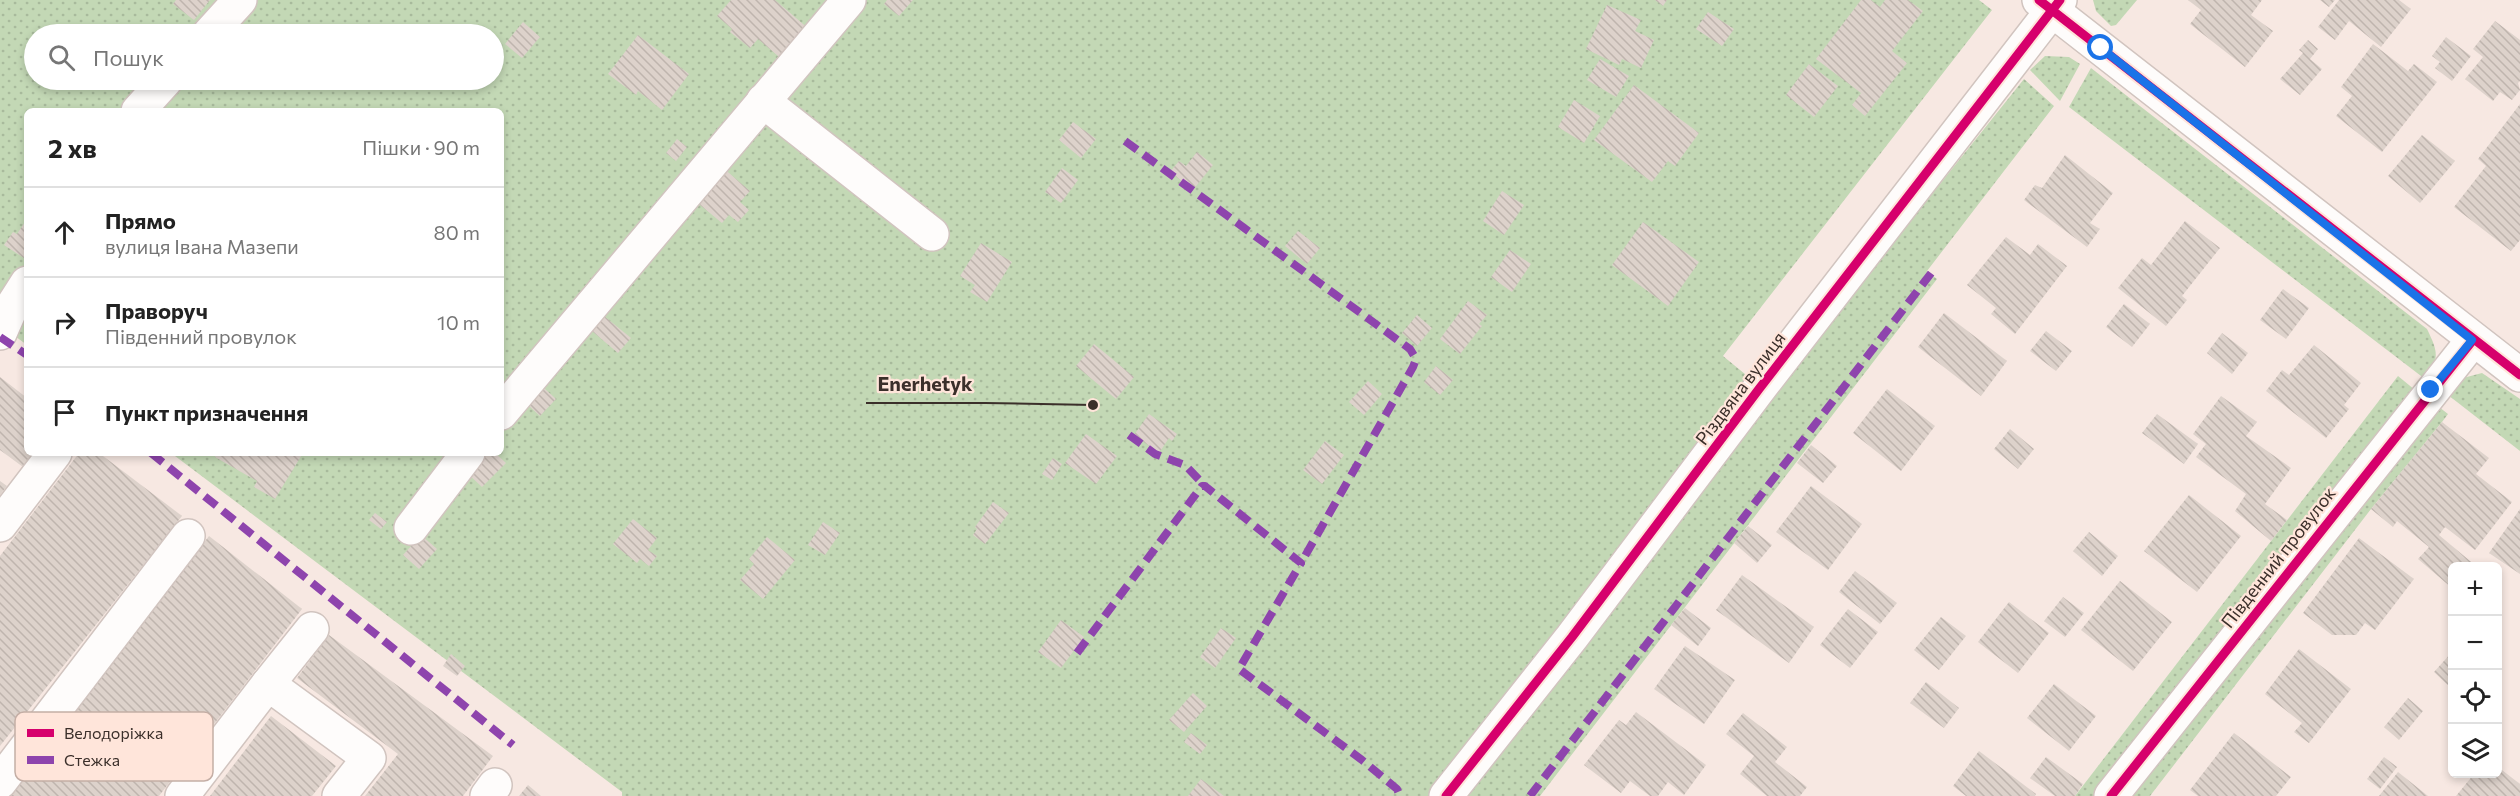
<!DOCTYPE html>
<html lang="uk">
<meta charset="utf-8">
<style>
body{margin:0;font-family:Commissioner,sans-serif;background:#f2f2f2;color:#222}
.controls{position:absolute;right:18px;bottom:18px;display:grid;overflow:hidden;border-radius:9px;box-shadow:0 3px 9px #0003}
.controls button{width:54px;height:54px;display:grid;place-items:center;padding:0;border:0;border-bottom:2px solid #e0e0e0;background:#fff;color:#222;font:30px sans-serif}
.stop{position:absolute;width:18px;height:18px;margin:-14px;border:4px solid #1a73e8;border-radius:50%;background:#fff}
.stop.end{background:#1a73e8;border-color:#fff;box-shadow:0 2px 6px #0008}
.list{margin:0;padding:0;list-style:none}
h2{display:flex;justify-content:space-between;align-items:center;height:78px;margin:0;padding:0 24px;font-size:26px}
h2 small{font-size:20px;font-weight:400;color:#767676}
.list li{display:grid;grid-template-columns:39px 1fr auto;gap:18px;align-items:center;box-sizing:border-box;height:90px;padding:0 24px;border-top:2px solid #e0e0e0}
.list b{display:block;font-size:22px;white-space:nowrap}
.list p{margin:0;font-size:20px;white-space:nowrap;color:#767676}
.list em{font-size:20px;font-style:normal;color:#767676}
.icon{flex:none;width:33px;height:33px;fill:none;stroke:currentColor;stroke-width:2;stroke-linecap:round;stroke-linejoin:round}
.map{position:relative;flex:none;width:2520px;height:796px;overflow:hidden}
.search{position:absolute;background:#fff;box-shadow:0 3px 9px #0003;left:24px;top:24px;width:480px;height:66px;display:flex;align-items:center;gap:15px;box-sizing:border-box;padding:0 21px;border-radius:33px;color:#767676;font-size:22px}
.panel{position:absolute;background:#fff;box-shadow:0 3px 9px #0003;left:24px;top:108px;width:480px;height:348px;border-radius:9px}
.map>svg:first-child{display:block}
</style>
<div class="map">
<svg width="2520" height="796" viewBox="0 0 2520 796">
<defs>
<pattern id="grass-dots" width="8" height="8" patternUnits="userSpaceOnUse" patternTransform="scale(1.5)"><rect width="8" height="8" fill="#c3d8b5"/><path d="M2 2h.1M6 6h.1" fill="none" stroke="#a8ba9c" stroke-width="1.8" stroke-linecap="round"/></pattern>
<pattern id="building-back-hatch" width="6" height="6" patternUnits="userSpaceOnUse" patternTransform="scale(1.5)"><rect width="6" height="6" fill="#ddd2cb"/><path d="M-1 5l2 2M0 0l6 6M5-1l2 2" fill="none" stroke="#bfb5ae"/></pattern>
</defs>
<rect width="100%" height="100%" fill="#f7e8e2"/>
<g fill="url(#grass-dots)" fill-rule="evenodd">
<path d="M0,0H1979L1992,10L1723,356L1751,379L1434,796H622V792L171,453H501V111H27V345L0,325ZM34,34H494V80H34Z"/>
<polygon points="2093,0 2137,0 2116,25 2111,26 2096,11"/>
<polygon points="2045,56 2069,57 2080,64 2060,101 2030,70"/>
<path d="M2091,68L2427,329C2438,352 2440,358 2425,379L2069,107Z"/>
<polygon points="2024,79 2054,106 1927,271 1937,279 1540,796 1464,796 1771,395"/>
<polygon points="2482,373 2520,399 2520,451 2448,395 2463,378"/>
<polygon points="2398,376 2415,390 2097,796 2075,796"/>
<polygon points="2439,407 2448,414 2442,422 2371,509 2150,796 2125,796"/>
</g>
<g fill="url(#building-back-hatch)">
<polygon points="176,0 210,0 194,20 173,4"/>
<polygon points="731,0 775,0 810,30 784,61 758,39 750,48 730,32 732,29 717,16"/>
<polygon points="887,0 913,0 899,16 884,4"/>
<polygon points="1655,0 1667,0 1663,6"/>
<polygon points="1861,0 1871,0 1880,7 1885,0 1908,0 1923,11 1892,51 1907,63 1865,116 1852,105 1861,93 1816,59"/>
<polygon points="2188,0 2262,0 2251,15 2273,31 2245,67 2190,24 2201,10"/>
<polygon points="2320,0 2335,0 2329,7"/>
<polygon points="2339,0 2399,0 2411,9 2381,47 2349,21 2335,40 2318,27"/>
<polygon points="1607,5 1641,20 1635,31 1654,40 1641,68 1622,59 1619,65 1586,49"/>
<polygon points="1708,12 1734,29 1722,46 1696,29"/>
<polygon points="2495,21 2520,40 2520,81 2518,83 2520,90 2512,100 2500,92 2493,101 2465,79 2483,57 2473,49"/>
<polygon points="523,22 540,37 522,58 505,44"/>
<polygon points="638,35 689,74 662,110 638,91 636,95 608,74"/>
<polygon points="2446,37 2471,56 2452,81 2435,68 2440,62 2432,56"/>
<polygon points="2308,40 2318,49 2310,59 2322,69 2300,95 2280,79 2303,53 2299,50"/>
<polygon points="2373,44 2408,71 2414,64 2437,82 2382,152 2336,116 2352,96 2341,87"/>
<polygon points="1600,59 1629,76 1616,97 1587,80"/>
<polygon points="1809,64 1838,86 1814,117 1786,95"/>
<polygon points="129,80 151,80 142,90"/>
<polygon points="1634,85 1699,133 1675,166 1668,161 1652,182 1594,140"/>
<polygon points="1574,100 1600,116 1584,143 1558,127"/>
<polygon points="2520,104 2520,240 2511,251 2454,207 2486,166 2478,159"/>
<polygon points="1073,122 1096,139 1081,158 1059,140"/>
<polygon points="2422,135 2455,161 2420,203 2388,176"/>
<polygon points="677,139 687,147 676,161 666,153"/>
<polygon points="1197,152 1213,165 1193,190 1170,172 1179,161 1186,166"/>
<polygon points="2065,155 2113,193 2090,223 2100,229 2087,247 2024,200 2035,185 2042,188"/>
<polygon points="722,167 750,191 740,202 749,210 738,222 729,215 722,223 694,200"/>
<polygon points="1062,168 1078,180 1061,203 1045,192"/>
<polygon points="1502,191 1524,205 1504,235 1483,221"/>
<polygon points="27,219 27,260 4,245 13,232 17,234"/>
<polygon points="2185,221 2220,248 2182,296 2187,300 2166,326 2118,288 2142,258 2151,265"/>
<polygon points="1643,222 1699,262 1668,306 1612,265"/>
<polygon points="1298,231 1320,248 1307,264 1285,246"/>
<polygon points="2006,237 2030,255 2038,244 2067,266 2015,334 1991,314 1996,308 1967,285"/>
<polygon points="981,243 1012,262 987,302 970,292 975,285 960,276"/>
<polygon points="1510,250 1531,264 1512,292 1491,277"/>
<polygon points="2283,289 2309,308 2286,339 2260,320"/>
<polygon points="1468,301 1487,315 1479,324 1482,326 1460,354 1440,339"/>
<polygon points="2124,304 2150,324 2132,347 2106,327"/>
<polygon points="1944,313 2007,361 1981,396 1918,347"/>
<polygon points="1417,315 1432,328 1417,346 1402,333"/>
<polygon points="604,316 631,338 618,353 592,331"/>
<polygon points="2046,331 2072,351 2056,371 2030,351"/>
<polygon points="2222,333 2248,353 2232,374 2207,353"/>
<polygon points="1094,344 1134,377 1116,399 1076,366"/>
<polygon points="2314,345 2361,383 2344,405 2349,409 2326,438 2266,391 2282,370 2289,375"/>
<polygon points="1436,366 1453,380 1440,395 1424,382"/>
<polygon points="0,377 27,398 27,453 34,453 23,467 0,450"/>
<polygon points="1368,381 1382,394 1364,415 1349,402"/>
<polygon points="544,388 556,399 540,416 529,406"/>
<polygon points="1887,389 1935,426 1901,471 1853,433"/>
<polygon points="2221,396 2257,422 2246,436 2291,468 2265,504 2287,520 2271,541 2235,511 2246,494 2196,457 2206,444 2193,434"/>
<polygon points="1149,414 1177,434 1172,441 1169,438 1159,453 1134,435"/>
<polygon points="2157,414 2198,444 2184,464 2142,433"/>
<polygon points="2442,422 2489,458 2476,474 2512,502 2475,550 2445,527 2439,535 2476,566 2452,566 2452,588 2418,559 2429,547 2397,521 2393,527 2371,509"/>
<polygon points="2010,429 2034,449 2018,469 1994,449"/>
<polygon points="1086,434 1117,456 1096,484 1065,463"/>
<polygon points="1325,441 1344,455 1322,484 1303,470"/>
<polygon points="1811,445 1837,466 1823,483 1797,463"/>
<polygon points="79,453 99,453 182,516 0,746 0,556"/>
<polygon points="217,453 303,453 275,499 254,487 257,481 215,457"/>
<polygon points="484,453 495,453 506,463 482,487 466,472"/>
<polygon points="1053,458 1062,464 1052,480 1042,474"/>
<polygon points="0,481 7,486 0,495"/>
<polygon points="1811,486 1862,524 1828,570 1776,532"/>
<polygon points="2189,495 2241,536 2197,592 2144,551"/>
<polygon points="993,502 1009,513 985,544 973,535 977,529 975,527"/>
<polygon points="2520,509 2520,574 2489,553"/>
<polygon points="375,513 387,522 381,529 369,520"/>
<polygon points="633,519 657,538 648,550 657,556 649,566 640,559 637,563 613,544"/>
<polygon points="823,522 840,533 825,555 808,545"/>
<polygon points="1748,526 1772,545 1757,563 1734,543"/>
<polygon points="2089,532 2118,556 2102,576 2073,551"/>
<polygon points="421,535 437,549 419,569 403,555"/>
<polygon points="209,536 302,609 159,796 10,796"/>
<polygon points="767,537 795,560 763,599 740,580 754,564 749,559"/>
<polygon points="2359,538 2414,579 2375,630 2365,623 2356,635 2332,635 2303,613"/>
<polygon points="1855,571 1897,603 1880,624 1839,592"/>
<polygon points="1742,575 1814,627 1789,663 1716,610"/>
<polygon points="2120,581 2172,622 2133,671 2081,630"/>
<polygon points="2063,597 2084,613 2065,637 2044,621"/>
<polygon points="2009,602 2049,633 2018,673 1978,642"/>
<polygon points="1685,608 1711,628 1698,646 1671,625"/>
<polygon points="1848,609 1878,632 1850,668 1820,645"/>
<polygon points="1941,617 1966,636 1939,670 1914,650"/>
<polygon points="1061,620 1084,637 1061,668 1038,652"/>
<polygon points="1221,628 1236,638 1215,668 1200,657"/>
<polygon points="329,635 493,756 463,796 365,796 398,754 297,678"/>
<polygon points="1685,646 1735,680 1704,724 1654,689"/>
<polygon points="2299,649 2351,689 2309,743 2294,732 2302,723 2265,694"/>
<polygon points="2452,652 2452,687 2451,688 2434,672"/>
<polygon points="451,654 465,666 457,676 443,666"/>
<polygon points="1926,682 1959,708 1944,728 1910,703"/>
<polygon points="2054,684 2096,716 2069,751 2027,718"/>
<polygon points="1193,693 1207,706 1184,732 1169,720"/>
<polygon points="2408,698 2423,711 2399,740 2384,727"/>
<polygon points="1636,712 1706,765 1684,795 1668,782 1658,796 1650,796 1630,781 1621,793 1584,765 1619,720 1626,725"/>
<polygon points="1743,713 1787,747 1775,762 1807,787 1800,796 1767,796 1740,774 1754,756 1726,734"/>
<polygon points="271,716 336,766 312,796 210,796"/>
<polygon points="1191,733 1207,745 1200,754 1184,742"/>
<polygon points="2234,733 2291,777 2276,796 2198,796 2190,790"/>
<polygon points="1979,751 2036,794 2035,796 1966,796 1953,786"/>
<polygon points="2046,757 2083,784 2075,796 2055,796 2030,778"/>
<polygon points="2384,757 2397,767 2380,789 2367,779"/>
<polygon points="2498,767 2520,784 2520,796 2456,796 2474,774 2498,774"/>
<polygon points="2398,772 2428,796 2379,796"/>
<polygon points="1201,779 1224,796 1188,796"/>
<polygon points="528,785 541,796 519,796"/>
</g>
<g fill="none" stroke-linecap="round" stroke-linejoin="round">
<g stroke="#d1c4bf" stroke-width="36">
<g id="minor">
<polyline points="2039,0 2520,375"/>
<polyline points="209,34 240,0"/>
<polyline points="763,101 932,234"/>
<polyline points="138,111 166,80"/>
<polyline points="0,333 11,308 27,283"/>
<polyline points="501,413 849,0"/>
<polyline points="0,525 55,453"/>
<polyline points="411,528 468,453"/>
<polyline points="268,684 312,629"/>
<polyline points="0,782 188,536"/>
<polyline points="182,796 268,684 369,758 339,796"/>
<polyline points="487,796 495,785"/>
<polyline points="1446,796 1572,637 1759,389 2060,0"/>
<polyline points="2111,796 2473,340"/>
</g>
</g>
<use href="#minor" stroke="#fefcfb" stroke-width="33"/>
<g stroke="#8e44ad" stroke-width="8" stroke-dasharray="15 8" stroke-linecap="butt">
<polyline points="1125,141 1410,349 1416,359 1413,367 1301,563"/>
<polyline points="0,337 27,355"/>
<polyline points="1129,435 1155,454 1185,465 1205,486"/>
<polyline points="151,453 513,745"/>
<polyline points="1077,653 1202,486 1205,486 1301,563 1239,669 1362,760 1397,789 1400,796"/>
<polyline points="1530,796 1932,272"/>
</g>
<g stroke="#ffe5da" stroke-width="13">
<g id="cycleway">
<polyline points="2039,0 2520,375"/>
<polyline points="1446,796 1572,637 1759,389 2060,0"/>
<polyline points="2111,796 2473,340"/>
</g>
</g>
<use href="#cycleway" stroke="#d6006c" stroke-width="9"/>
</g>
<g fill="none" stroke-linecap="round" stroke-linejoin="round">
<polyline stroke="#1a73e8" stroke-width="8" points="2101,48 2472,340 2431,390"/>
</g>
<g text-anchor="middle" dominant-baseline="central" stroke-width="4.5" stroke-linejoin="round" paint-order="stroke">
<g font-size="18" fill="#3b2f2a" stroke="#ffe5da">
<text transform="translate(1740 388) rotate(-53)">Різдвяна вулиця</text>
<text transform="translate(2278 557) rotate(-52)">Південний провулок</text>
</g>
</g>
<rect x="15" y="712" width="198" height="69" rx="9" fill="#ffe5da" stroke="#c4aea5" stroke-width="1.5"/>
<rect x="27" y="729" width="27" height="8" fill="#d6006c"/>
<rect x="27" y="756" width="27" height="8" fill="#8e44ad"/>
<g font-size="16" fill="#3b2f2a">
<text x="64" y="739">Велодоріжка</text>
<text x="64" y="766">Стежка</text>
</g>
<path fill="none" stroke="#3b2f2a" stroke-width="2" d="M1093 405L985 403H866"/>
<circle fill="#3b2f2a" stroke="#ffe5da" stroke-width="2" cx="1093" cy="405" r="6"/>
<g font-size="20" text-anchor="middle" font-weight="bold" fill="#3b2f2a" stroke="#ffe5da" stroke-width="4.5" stroke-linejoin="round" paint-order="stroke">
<text x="925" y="391">Enerhetyk</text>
</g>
</svg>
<div class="controls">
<button>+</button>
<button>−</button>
<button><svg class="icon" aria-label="locate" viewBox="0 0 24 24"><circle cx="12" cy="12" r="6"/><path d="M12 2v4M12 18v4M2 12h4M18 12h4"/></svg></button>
<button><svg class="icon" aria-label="layers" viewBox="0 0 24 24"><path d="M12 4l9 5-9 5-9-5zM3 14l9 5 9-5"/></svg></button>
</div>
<div class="stop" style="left:2101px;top:48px"></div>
<div class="stop end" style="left:2431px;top:390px"></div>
<div class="search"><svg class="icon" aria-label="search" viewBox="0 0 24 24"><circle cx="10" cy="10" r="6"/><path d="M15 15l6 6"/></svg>Пошук</div>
<section class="panel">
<h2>2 хв<small>Пішки · 90 m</small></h2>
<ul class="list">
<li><svg class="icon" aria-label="ahead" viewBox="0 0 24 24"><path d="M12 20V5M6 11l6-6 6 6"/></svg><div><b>Прямо</b><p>вулиця Івана Мазепи</p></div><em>80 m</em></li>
<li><svg class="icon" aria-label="right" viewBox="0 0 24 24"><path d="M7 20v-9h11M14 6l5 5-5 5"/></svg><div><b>Праворуч</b><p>Південний провулок</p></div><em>10 m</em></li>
<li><svg class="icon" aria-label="arrive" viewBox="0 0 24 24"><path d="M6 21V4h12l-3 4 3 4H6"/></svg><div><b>Пункт призначення</b></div></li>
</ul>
</section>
</div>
